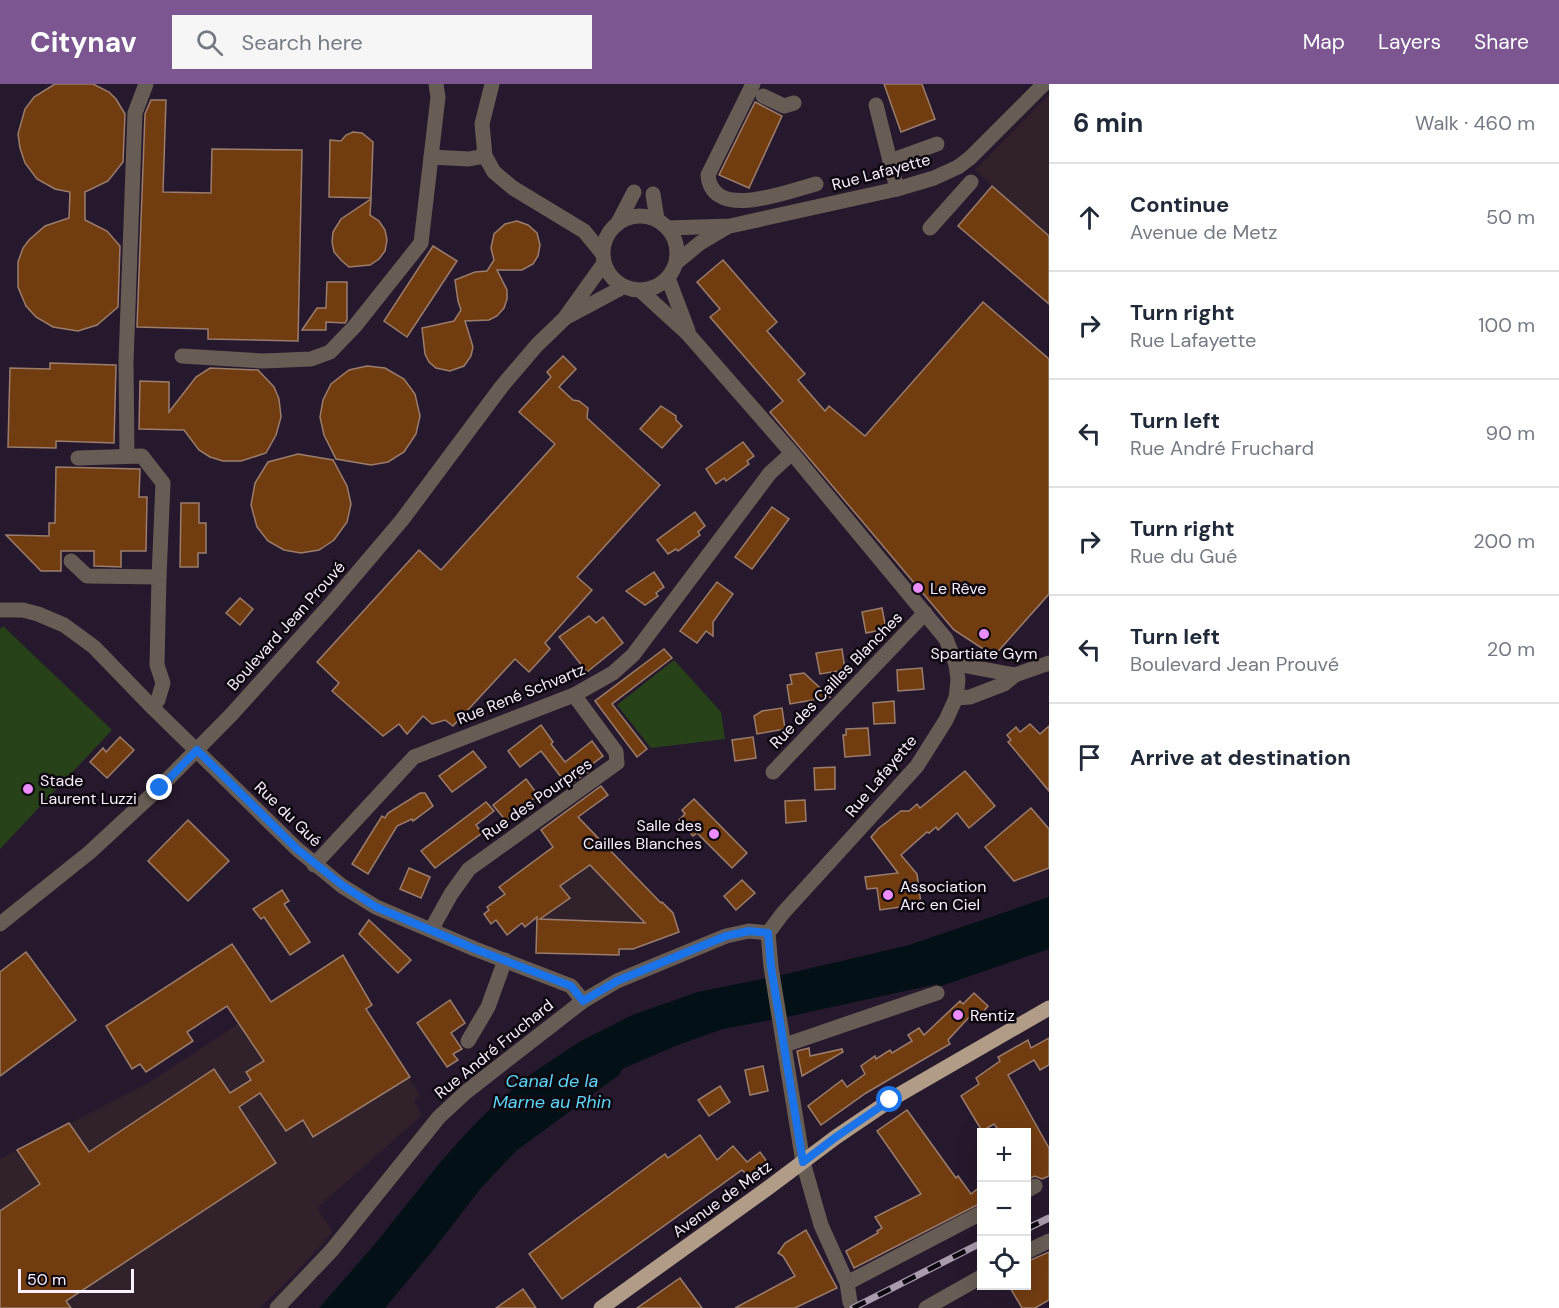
<!DOCTYPE html>
<meta charset="utf-8">
<style>
body{margin:0;font-family:"DM Sans",sans-serif;background:#f6f6f7;color:#1f2937}
.controls{position:absolute;right:18px;bottom:18px;display:grid;overflow:hidden;border-radius:0px;box-shadow:0 6px 24px #0002}
.controls button{width:54px;height:54px;display:grid;place-items:center;padding:0;border:0;border-bottom:2px solid #e0e1e3;background:#fff;color:#1f2937;font:30px sans-serif}
.scale{position:absolute;left:18px;bottom:15px;width:116px;box-sizing:border-box;padding-left:6px;border:3px solid #f9effd;border-top:0;font-size:16px;line-height:21px;white-space:nowrap;color:#f9effd;-webkit-text-stroke:4px #0d070f;paint-order:stroke}
.stop{position:absolute;width:18px;height:18px;margin:-14px;border:4px solid #1a73e8;border-radius:50%;background:#fff}
.stop.end{background:#1a73e8;border-color:#fff;box-shadow:0 2px 6px #0008}
.list{margin:0;padding:0;list-style:none}
h2{display:flex;justify-content:space-between;align-items:center;height:78px;margin:0;padding:0 24px;font-size:26px}
h2 small{font-size:20px;font-weight:400;color:#747a83}
.list li{display:grid;grid-template-columns:39px 1fr auto;gap:18px;align-items:center;box-sizing:border-box;height:108px;padding:0 24px;border-top:2px solid #e0e1e3}
.list b{display:block;font-size:22px;white-space:nowrap}
.list p{margin:0;font-size:20px;white-space:nowrap;color:#747a83}
.list em{font-size:20px;font-style:normal;color:#747a83}
.icon{flex:none;width:33px;height:33px;fill:none;stroke:currentColor;stroke-width:2;stroke-linecap:round;stroke-linejoin:round}
.map{position:relative;flex:none;width:1049px;height:1224px;overflow:hidden}
header{display:flex;align-items:center;gap:36px;box-sizing:border-box;height:84px;padding:0 30px;background:#7b5690;color:#fff}
header strong{font-size:28px}
nav{display:flex;gap:33px;margin-inline-start:auto;font-size:21px}
.search{width:420px;height:54px;background:#f6f6f7;display:flex;align-items:center;gap:15px;box-sizing:border-box;padding:0 21px;border-radius:0px;color:#747a83;font-size:22px}
main{display:flex}
aside{flex:1;background:#fff}
.map>svg:first-child{display:block}
</style>
<header>
<strong>Citynav</strong>
<div class="search"><svg class="icon" aria-label="search" viewBox="0 0 24 24"><circle cx="10" cy="10" r="6"/><path d="M15 15l6 6"/></svg>Search here</div>
<nav><a>Map</a><a>Layers</a><a>Share</a></nav>
</header>
<main>
<div class="map">
<svg width="1049" height="1224" viewBox="0 0 1049 1224">
<rect width="100%" height="100%" fill="#27192d"/>
<g fill="#31212b">
<polygon points="1049,11 1049,152 975,86"/>
<polygon points="588,742 661,819 662,818 674,830 679,848 633,865 620,865 619,871 536,869 537,839 533,836 525,843 522,839 507,851 496,836 491,840 484,830 489,826 487,823 504,810 499,803 543,770 546,773"/>
<polygon points="343,871 372,921 366,925 420,1012 414,1016 422,1031 317,1124 333,1148 302,1182 260,1224 0,1224 0,1075 150,998"/>
</g>
<g fill="#274118">
<polygon points="3,542 112,646 0,765 0,545"/>
<polygon points="674,576 721,628 725,655 651,664 617,621"/>
</g>
<polygon fill="#031116" points="1049,813 1049,865 938,903 937,900 791,932 723,945 678,961 622,985 619,991 516,1067 481,1104 434,1165 385,1224 319,1224 375,1160 438,1081 470,1045 495,1020 531,990 579,958 632,931 698,908 786,890 909,861"/>
<g fill="#723c11" stroke="#9a7d6c" stroke-width="1.5" fill-rule="evenodd">
<polygon points="55,0 93,0 109,8 116,15 125,30 123,78 108,97 85,108 85,136 107,147 120,162 118,223 97,241 78,247 53,243 36,233 26,222 18,203 18,178 23,164 29,156 45,142 69,134 70,108 55,105 37,95 25,79 20,64 18,50 25,25 34,13"/>
<polygon points="884,0 922,0 935,35 901,48"/>
<polygon points="151,16 166,16 163,108 211,109 212,65 302,66 298,257 208,255 208,245 137,243 145,30"/>
<polygon points="755,18 782,32 749,104 719,91"/>
<polygon points="353,48 362,49 373,58 371,114 329,113 330,56 341,57 346,51"/>
<polygon points="992,102 1049,152 1049,220 958,142"/>
<polygon points="371,115 370,131 379,137 385,146 387,156 385,167 379,175 370,181 349,183 341,176 334,168 332,158 333,148 341,135"/>
<polygon points="517,137 528,141 537,149 540,161 538,172 533,180 522,186 497,186 507,206 507,215 504,224 497,232 489,236 465,237 473,263 471,272 464,282 450,287 436,284 429,278 425,270 422,244 454,237 461,226 458,217 455,196 475,188 487,187 494,176 491,164 494,150 505,140"/>
<polygon points="433,162 457,177 407,253 384,237"/>
<polygon points="723,176 777,238 767,247 805,290 798,296 825,327 829,322 865,352 983,218 1049,275 1049,510 994,572 954,546 948,539 770,328 783,317 710,233 720,225 697,198"/>
<polygon points="327,198 347,198 347,236 345,239 326,238 326,246 302,246 317,224 326,224"/>
<polygon points="563,272 576,285 559,303 573,316 579,317 588,324 587,334 660,401 577,493 592,506 545,559 550,565 529,588 515,575 453,642 445,636 432,640 423,632 407,650 399,640 383,652 332,607 339,599 317,578 419,466 441,486 555,360 519,328 551,293 547,288"/>
<polygon points="50,279 116,281 114,359 56,357 56,364 8,363 10,284 50,285"/>
<polygon points="367,282 385,284 404,295 415,310 420,332 416,350 404,368 388,378 371,381 336,375 324,351 320,333 323,316 331,300 349,286"/>
<polygon points="210,284 258,286 274,303 279,315 281,333 276,351 266,369 241,377 223,377 210,373 199,366 184,346 139,345 140,297 169,298 169,328 196,293"/>
<polygon points="661,322 676,332 676,336 682,342 662,364 640,345"/>
<polygon points="743,358 754,372 747,377 749,380 726,397 724,394 716,400 706,385"/>
<polygon points="298,370 333,376 347,402 351,420 347,438 334,456 319,466 301,469 284,466 268,457 257,443 251,421 255,399 268,378"/>
<polygon points="56,383 140,385 139,413 147,413 146,467 121,467 121,483 94,482 94,467 61,467 61,487 41,487 6,451 49,452 49,439 55,439"/>
<polygon points="181,419 199,419 199,439 206,439 206,469 198,469 198,483 180,483"/>
<polygon points="772,423 789,435 752,485 735,473"/>
<polygon points="695,428 705,442 698,448 700,451 678,467 676,465 668,470 657,456"/>
<polygon points="654,488 664,503 656,509 658,512 645,521 626,507"/>
<polygon points="717,498 733,510 713,538 713,552 706,547 697,559 680,547"/>
<polygon points="240,514 253,525 240,541 226,529"/>
<polygon points="882,524 886,545 866,549 862,528"/>
<polygon points="589,532 596,539 603,533 623,559 587,588 559,553"/>
<polygon points="664,565 672,574 612,620 647,665 637,673 595,617"/>
<polygon points="842,565 845,586 820,590 816,569"/>
<polygon points="922,584 924,605 898,607 897,586"/>
<polygon points="804,589 830,613 790,620 787,601 792,600 790,591"/>
<polygon points="894,617 895,639 874,640 873,619"/>
<polygon points="782,624 785,645 757,650 754,632 762,627"/>
<polygon points="1030,640 1040,650 1049,642 1049,707 1008,658 1011,656 1007,651 1016,643 1020,648"/>
<polygon points="541,641 553,658 551,660 565,678 592,657 603,672 587,684 589,687 568,702 541,667 520,683 508,667"/>
<polygon points="868,644 870,671 845,673 843,651 846,651 846,645"/>
<polygon points="120,653 134,666 107,694 90,678 103,664 106,668"/>
<polygon points="753,653 756,674 735,677 732,656"/>
<polygon points="473,667 486,683 452,708 439,692"/>
<polygon points="835,683 835,705 815,706 814,684"/>
<polygon points="965,687 995,722 969,744 957,729 938,746 936,743 929,749 927,748 901,771 917,790 921,820 880,826 877,804 867,805 865,793 898,789 871,753 879,744 901,727 909,727 917,720 920,724"/>
<polygon points="526,695 538,711 506,737 493,721"/>
<path d="M601,702L608,711L578,733L661,819L662,818L673,829L679,848L633,865H619V871L536,869L537,833L525,843L522,839L507,851L496,836L491,840L484,830L489,826L487,823L505,810L499,803L553,763L541,746ZM590,781L645,839L540,835L570,814L560,802Z"/>
<polygon points="420,709 425,709 433,722 413,737 412,735 397,742 368,790 352,780 382,732 385,734 388,729"/>
<polygon points="694,715 747,769 732,784 697,749 693,752 679,736 685,730 682,726"/>
<polygon points="805,716 806,737 786,739 785,717"/>
<polygon points="486,718 494,727 476,741 482,749 435,784 421,767"/>
<polygon points="1031,724 1049,745 1049,784 1014,797 985,763"/>
<polygon points="188,736 229,777 188,817 148,777"/>
<polygon points="409,784 430,793 421,814 400,805"/>
<polygon points="742,796 755,809 736,826 724,812"/>
<polygon points="282,806 289,817 284,820 310,858 290,871 264,833 261,835 253,825"/>
<polygon points="369,836 411,876 398,889 359,850"/>
<polygon points="232,860 271,918 343,871 372,921 366,925 410,993 313,1053 303,1036 286,1047 260,1009 239,1023 276,1079 66,1217 71,1224 0,1224 0,1127 40,1100 17,1066 69,1039 89,1068 214,985 230,1009 251,996 246,988 264,977 227,922 187,948 193,957 146,988 140,980 132,985 106,942"/>
<polygon points="26,868 76,936 0,992 0,888"/>
<polygon points="974,909 988,922 979,933 973,929 948,956 950,960 866,1009 821,1041 808,1022 842,996 847,1003 865,990 861,982 875,972 876,975 890,966 892,969 912,957 908,951 919,944 924,951 960,917 963,920"/>
<polygon points="450,916 465,939 451,949 462,965 453,970 458,976 447,983 417,939"/>
<polygon points="1049,954 1049,981 1040,986 1034,976 1008,991 1049,1064 1049,1092 1042,1095 1035,1092 1026,1096 1026,1048 1000,1048 994,1040 982,1047 961,1012 979,1000 976,994 1000,977 998,973 1028,956 1031,964"/>
<polygon points="809,964 810,972 842,965 843,968 802,992 797,967"/>
<polygon points="763,982 768,1007 750,1011 745,986"/>
<polygon points="720,1002 730,1018 709,1032 698,1016"/>
<polygon points="907,1026 956,1094 958,1092 971,1110 981,1102 981,1119 854,1184 846,1167 878,1149 877,1147 882,1144 875,1133 921,1110 877,1047"/>
<polygon points="700,1051 717,1076 733,1062 747,1078 760,1068 768,1079 749,1093 742,1086 562,1215 529,1170 665,1070 668,1074"/>
<polygon points="806,1146 837,1204 795,1224 735,1224 795,1192 783,1172 778,1169 785,1159"/>
<polygon points="1049,1168 1049,1216 1035,1224 1022,1224 1009,1202 1026,1202 1026,1178"/>
<polygon points="680,1194 702,1224 637,1224"/>
<polygon points="523,1205 536,1224 496,1224"/>
</g>
<g fill="none" stroke-linecap="round" stroke-linejoin="round">
<g stroke="#675d54" stroke-width="15">
<polyline points="492,0 482,40 485,72 494,88 513,104 584,147 602,169"/>
<path d="M753,0L708,91C712,138 789,107 816,100"/>
<polyline points="763,12 784,22 794,19"/>
<polyline points="876,21 897,105"/>
<polyline points="431,73 469,75 485,72"/>
<polyline points="890,77 937,60"/>
<polyline points="653,110 657,135"/>
<circle cx="640" cy="169" r="37"/>
<polyline points="618,139 634,108"/>
<polyline points="668,144 730,142 897,105 934,94 958,83 970,74 1044,0"/>
<polyline points="930,144 971,98"/>
<polyline points="677,178 700,159 727,143"/>
<polyline points="668,194 688,247"/>
<polyline points="641,207 688,250 792,369 946,555 956,580 958,596 956,614 946,636 917,682 783,829 768,849 771,883 803,1078 821,1141 847,1199 850,1218 853,1224"/>
<polyline points="567,233 623,203"/>
<polyline points="182,272 263,277 311,275 330,268 355,242 421,159 438,13 436,0"/>
<polyline points="127,372 126,278 135,29 146,0"/>
<polyline points="78,374 142,372 163,399 159,493"/>
<polyline points="71,477 87,492 159,493 157,581 163,599 158,616 152,623"/>
<polyline points="0,526 23,526 38,530 64,541 94,563 152,623 297,765 342,802 376,823 475,865 571,902 583,917"/>
<polyline points="956,580 1015,591"/>
<polyline points="956,614 970,613 1004,600 1015,591 1049,579"/>
<polyline points="773,688 925,529"/>
<polyline points="314,781 414,673 574,611 613,589 633,571 770,389 792,369"/>
<polyline points="0,840 90,768 157,706 231,631 329,522 402,436 502,302 537,261 564,235 604,179"/>
<polyline points="431,846 451,810 469,785 617,679 616,668 574,611"/>
<polyline points="468,957 488,923 505,876"/>
<polyline points="785,961 937,909"/>
<polyline points="1026,1107 1035,1102"/>
<polyline points="1026,1168 1049,1157"/>
<polyline points="847,1199 981,1129"/>
<polyline points="277,1224 332,1166 439,1033 466,1008 583,917 617,897 726,852 749,847 768,849"/>
<polyline points="926,1224 981,1193"/>
</g>
<polyline stroke="#b19c88" stroke-width="15" points="601,1224 768,1104 836,1053 895,1013 1049,924"/>
<g stroke="#a89cad" stroke-width="7">
<g id="rail">
<polyline points="1026,1145 1049,1134"/>
<polyline points="853,1224 981,1159"/>
</g>
</g>
<use href="#rail" stroke="#0d070f" stroke-width="4.5" stroke-dasharray="14" stroke-linecap="butt"/>
</g>
<g fill="none" stroke-linecap="round" stroke-linejoin="round">
<polyline stroke="#1a73e8" stroke-width="8" points="160,704 197,666 297,765 342,801 376,823 475,865 571,902 583,917 617,897 726,852 749,847 768,849 771,883 803,1078 836,1053 890,1016"/>
</g>
<g fill="#eb8dfc" stroke="#0d070f" stroke-width="2">
<circle cx="918" cy="504" r="6"/>
<circle cx="984" cy="550" r="6"/>
<circle cx="28" cy="705" r="6"/>
<circle cx="714" cy="750" r="6"/>
<circle cx="888" cy="811" r="6"/>
<circle cx="958" cy="931" r="6"/>
</g>
<g text-anchor="middle" dominant-baseline="central" stroke-width="5" stroke-linejoin="round" paint-order="stroke">
<g font-size="16" fill="#f9effd" stroke="#0d070f">
<text transform="translate(881 88) rotate(-15)">Rue Lafayette</text>
<text transform="translate(286 542) rotate(-48)">Boulevard Jean Prouvé</text>
<text transform="translate(836 596) rotate(-46)">Rue des Cailles Blanches</text>
<text transform="translate(521 610) rotate(-22)">Rue René Schvartz</text>
<text transform="translate(881 692) rotate(-50)">Rue Lafayette</text>
<text transform="translate(537 715) rotate(-35)">Rue des Pourpres</text>
<text transform="translate(288 730) rotate(44)">Rue du Gué</text>
<text transform="translate(494 965) rotate(-39)">Rue André Fruchard</text>
<text transform="translate(722 1115) rotate(-36)">Avenue de Metz</text>
</g>
<g font-size="16" fill="#f9effd" stroke="#0d070f" text-anchor="start">
<text x="930" y="504">Le Rêve</text>
<text x="984" y="569" text-anchor="middle">Spartiate Gym</text>
<text x="40" y="696">Stade<tspan x="40" dy="18">Laurent Luzzi</tspan></text>
<text x="702" y="741" text-anchor="end">Salle des<tspan x="702" dy="18">Cailles Blanches</tspan></text>
<text x="900" y="802">Association<tspan x="900" dy="18">Arc en Ciel</tspan></text>
<text x="970" y="931">Rentiz</text>
</g>
<g font-size="18" font-style="italic" fill="#5cd5f8" stroke="#0d070f">
<text x="552" y="997">Canal de la<tspan x="552" dy="21">Marne au Rhin</tspan></text>
</g>
</g>
</svg>
<div class="controls">
<button>+</button>
<button>−</button>
<button><svg class="icon" aria-label="locate" viewBox="0 0 24 24"><circle cx="12" cy="12" r="6"/><path d="M12 2v4M12 18v4M2 12h4M18 12h4"/></svg></button>
</div>
<div class="scale">50 m</div>
<div class="stop" style="left:890px;top:1016px"></div>
<div class="stop end" style="left:160px;top:704px"></div>
</div>
<aside>
<h2>6 min<small>Walk · 460 m</small></h2>
<ul class="list">
<li><svg class="icon" aria-label="ahead" viewBox="0 0 24 24"><path d="M12 20V5M6 11l6-6 6 6"/></svg><div><b>Continue</b><p>Avenue de Metz</p></div><em>50 m</em></li>
<li><svg class="icon" aria-label="right" viewBox="0 0 24 24"><path d="M7 20v-9h11M14 6l5 5-5 5"/></svg><div><b>Turn right</b><p>Rue Lafayette</p></div><em>100 m</em></li>
<li><svg class="icon" aria-label="left" viewBox="0 0 24 24"><path d="M17 20v-9H6M10 6l-5 5 5 5"/></svg><div><b>Turn left</b><p>Rue André Fruchard</p></div><em>90 m</em></li>
<li><svg class="icon" aria-label="right" viewBox="0 0 24 24"><path d="M7 20v-9h11M14 6l5 5-5 5"/></svg><div><b>Turn right</b><p>Rue du Gué</p></div><em>200 m</em></li>
<li><svg class="icon" aria-label="left" viewBox="0 0 24 24"><path d="M17 20v-9H6M10 6l-5 5 5 5"/></svg><div><b>Turn left</b><p>Boulevard Jean Prouvé</p></div><em>20 m</em></li>
<li><svg class="icon" aria-label="arrive" viewBox="0 0 24 24"><path d="M6 21V4h12l-3 4 3 4H6"/></svg><div><b>Arrive at destination</b></div></li>
</ul>
</aside>
</main>
